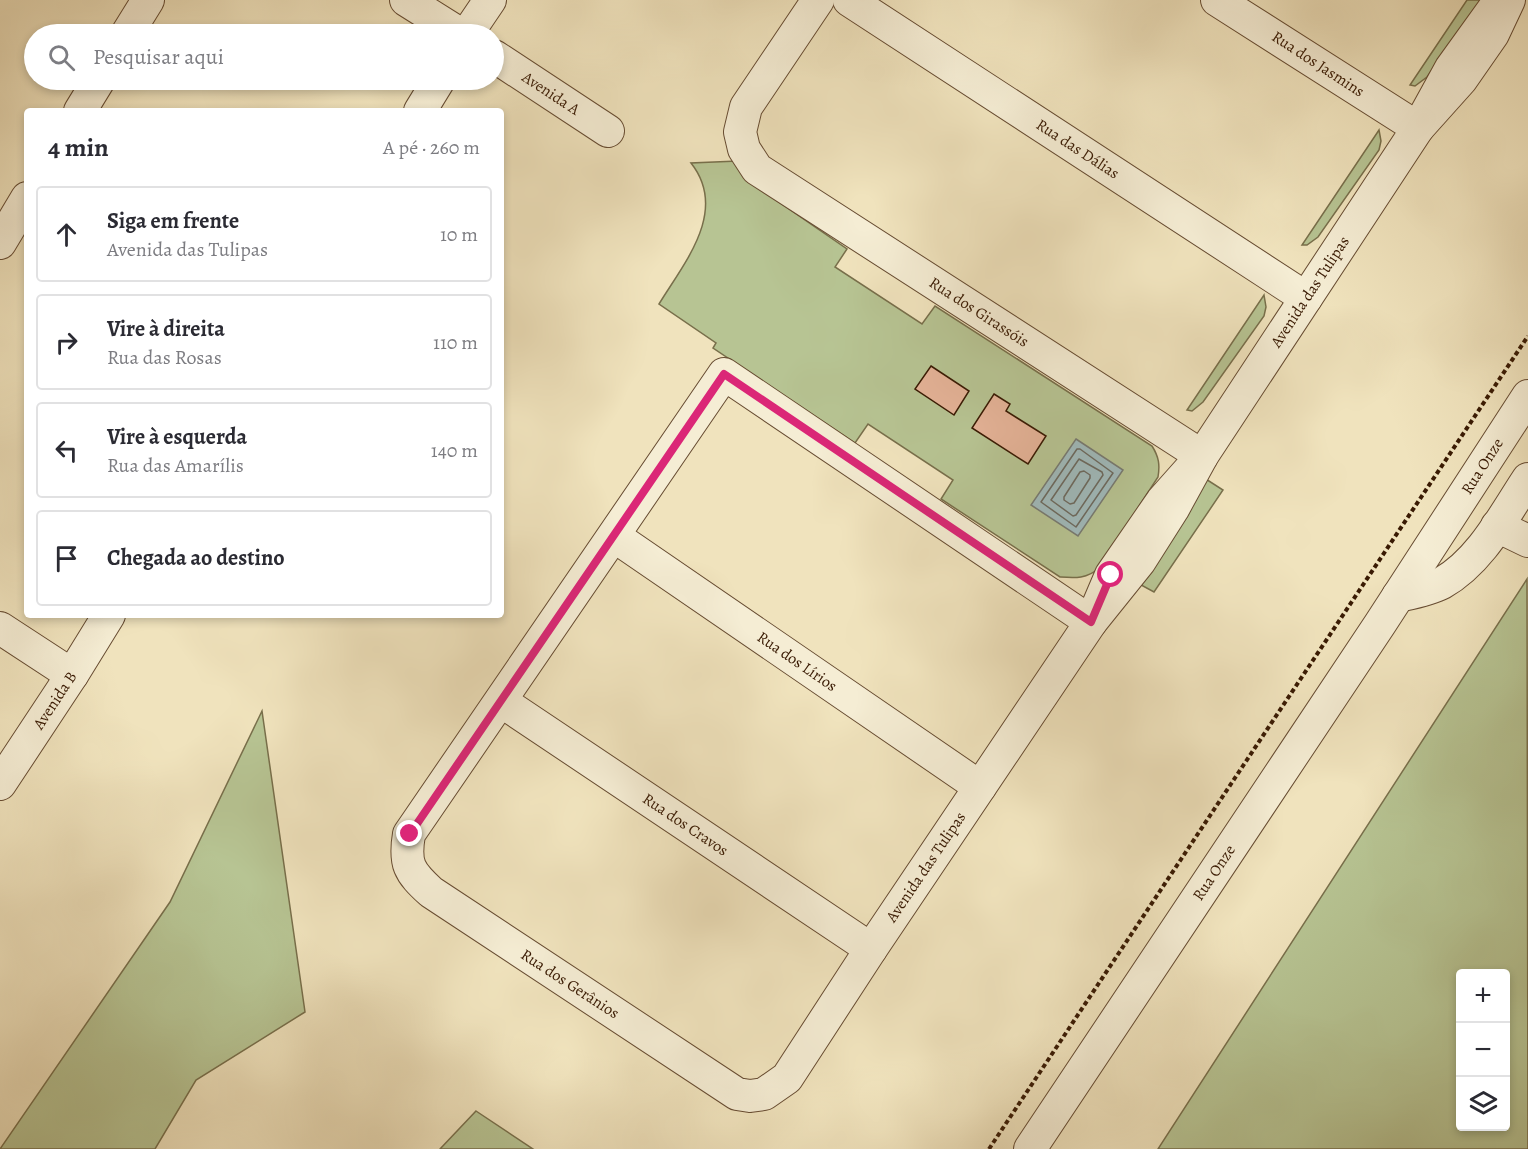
<!DOCTYPE html>
<html lang="pt">
<meta charset="utf-8">
<style>
body{margin:0;font-family:Alegreya,serif;background:#f7f7f7;color:#2b2b33}
.controls{position:absolute;right:18px;bottom:18px;display:grid;overflow:hidden;border-radius:6px;box-shadow:0 3px 9px #0003}
.controls button{width:54px;height:54px;display:grid;place-items:center;padding:0;border:0;border-bottom:2px solid #e1e1e2;background:#fff;color:#2b2b33;font:30px sans-serif}
.stop{position:absolute;width:18px;height:18px;margin:-14px;border:4px solid #db2777;border-radius:50%;background:#fff}
.stop.end{background:#db2777;border-color:#fff;box-shadow:0 2px 6px #0008}
.list{margin:0;padding:0;list-style:none}
h2{display:flex;justify-content:space-between;align-items:center;height:78px;margin:0;padding:0 24px;font-size:26px}
h2 small{font-size:20px;font-weight:400;color:#7c7c81}
.list li{display:grid;grid-template-columns:39px 1fr auto;gap:18px;align-items:center;box-sizing:border-box;height:96px;margin:0 12px 12px;padding:0 12px;border:2px solid #e1e1e2;border-radius:6px}
.list b{display:block;font-size:22px;white-space:nowrap}
.list p{margin:0;font-size:20px;white-space:nowrap;color:#7c7c81}
.list em{font-size:20px;font-style:normal;color:#7c7c81}
.icon{flex:none;width:33px;height:33px;fill:none;stroke:currentColor;stroke-width:2;stroke-linecap:round;stroke-linejoin:round}
.map{position:relative;flex:none;width:1528px;height:1149px;overflow:hidden}
.search{position:absolute;background:#fff;box-shadow:0 3px 9px #0003;left:24px;top:24px;width:480px;height:66px;display:flex;align-items:center;gap:15px;box-sizing:border-box;padding:0 21px;border-radius:33px;color:#7c7c81;font-size:22px}
.panel{position:absolute;background:#fff;box-shadow:0 3px 9px #0003;left:24px;top:108px;width:480px;height:510px;border-radius:6px}
.map>svg:first-child{display:block}
</style>
<div class="map">
<svg width="1528" height="1149" viewBox="0 0 1528 1149">
<rect width="100%" height="100%" fill="#f0e3bd"/>
<filter id="stains"><feTurbulence type="fractalNoise" baseFrequency=".00333" numOctaves="4"/><feColorMatrix values="0 0 0 0 .2 0 0 0 0 .09 0 0 0 0 .02 0 0 0 .5 -.17"/></filter>
<radialGradient id="worn" r=".72"><stop offset=".6" stop-color="#630" stop-opacity="0"/><stop offset="1" stop-color="#630" stop-opacity=".3"/></radialGradient>
<g fill="#b7c493" stroke="#786f4b" stroke-width="1.5" fill-rule="evenodd">
<polygon points="1467,0 1481,0 1427,77 1415,86 1410,85"/>
<polygon points="1379,130 1381,141 1379,150 1318,237 1307,245 1302,245"/>
<path d="M738,161L750,182L847,249L835,267L922,324L935,306L1152,446C1159,457 1160,465 1158,477L1099,568C1087,579 1075,578 1060,577L941,499L953,480L868,424L855,443L713,348L716,343L659,304C684,263 729,211 691,163Z"/>
<polygon points="1264,295 1266,307 1264,316 1203,402 1192,411 1187,410"/>
<polygon points="1198,474 1223,490 1154,592 1130,579"/>
<path d="M1527,579L1528,1149H1158ZM1460,974H1506V1126H1460Z"/>
<polygon points="262,711 305,1012 196,1080 155,1149 0,1149 170,902"/>
<polygon points="476,1111 533,1149 440,1149"/>
</g>
<polygon fill="#a0bbbd" stroke="#777b73" stroke-width="1.5" points="1076,439 1123,470 1078,536 1031,505"/>
<g fill="none" stroke-linecap="round" stroke-linejoin="round">
<g stroke="#6c6a60" stroke-width="1.5">
<polygon points="1077,449 1080,449 1113,473 1076,527 1041,502"/>
<polygon points="1079,459 1102,472 1103,475 1076,515 1073,516 1051,500"/>
<polygon points="1084,471 1090,475 1090,478 1074,503 1070,504 1064,500 1064,497 1080,472"/>
</g>
</g>
<g fill="#e5b398" stroke="#391a03" stroke-width="1.5">
<polygon points="931,366 969,391 954,415 915,389"/>
<polygon points="994,394 1010,404 1006,411 1046,436 1028,464 972,428"/>
</g>
<g fill="none" stroke-linecap="round" stroke-linejoin="round">
<g stroke="#674c32" stroke-width="34">
<g id="minor">
<polyline points="406,0 460,34"/>
<path id="s1" d="M818,0L746,107L740,132L744,149L757,169L1202,456"/>
<path id="s2" d="M849,0L1306,298"/>
<polyline points="1500,0 1451,68 1418,128 1461,80 1493,34 1509,0"/>
<polyline points="127,34 148,0"/>
<polyline points="467,34 490,0"/>
<path id="s3" d="M494,56L608,131"/>
<polyline points="80,111 99,80"/>
<polyline points="420,111 439,80"/>
<polyline points="0,243 27,198"/>
<path d="M724,374L1091,622L871,949L787,1078L764,1094L750,1096L737,1094L431,892C409,872 404,864 409,834Z"/>
<path id="s4" d="M1202,456L1162,501L1111,575L1091,622L1140,561L1173,509L1202,456L1418,128L1217,0"/>
<polyline points="1497,526 1528,541"/>
<path id="s5" d="M614,536L980,787"/>
<path d="M1398,596C1412,593 1429,590 1442,583C1481,561 1504,515 1528,479"/>
<polyline points="0,628 72,675"/>
<path id="s6" d="M501,701L871,949"/>
<path id="s7" d="M0,784L72,675L109,615"/>
<path id="s8" d="M1030,1149L1380,624L1528,396"/>
</g>
</g>
<polyline stroke="#391a03" stroke-width="4" stroke-dasharray="4.5 3" stroke-linecap="butt" points="989,1149 1528,336"/>
<use href="#minor" stroke="#f5edd4" stroke-width="32"/>
</g>
<g fill="none" stroke-linecap="round" stroke-linejoin="round">
<polyline stroke="#db2777" stroke-width="8" points="410,834 724,374 1091,622 1111,575"/>
</g>
<g text-anchor="middle" dominant-baseline="central" stroke-width="6" stroke-linejoin="round" paint-order="stroke">
<g font-size="16" fill="#391a03" stroke="#f5edd4">
<text transform="translate(1318 64) rotate(33)">Rua dos Jasmins</text>
<text stroke="none"><textPath href="#s3" startOffset="68">Avenida A</textPath></text>
<text stroke="none"><textPath href="#s2" startOffset="273">Rua das Dálias</textPath></text>
<text stroke="none"><textPath href="#s4" startOffset="598">Avenida das Tulipas</textPath></text>
<text stroke="none"><textPath href="#s1" startOffset="460">Rua dos Girassóis</textPath></text>
<text stroke="none"><textPath href="#s8" startOffset="819">Rua Onze</textPath></text>
<text stroke="none"><textPath href="#s5" startOffset="222">Rua dos Lírios</textPath></text>
<text stroke="none"><textPath href="#s7" startOffset="100">Avenida B</textPath></text>
<text stroke="none"><textPath href="#s6" startOffset="222">Rua dos Cravos</textPath></text>
<text transform="translate(926 867) rotate(-56)">Avenida das Tulipas</text>
<text stroke="none"><textPath href="#s8" startOffset="332">Rua Onze</textPath></text>
<text transform="translate(570 984) rotate(33)">Rua dos Gerânios</text>
</g>
</g>
<rect width="100%" height="100%" filter="url(#stains)"/>
<rect width="100%" height="100%" fill="url(#worn)"/>
</svg>
<div class="controls">
<button>+</button>
<button>−</button>
<button><svg class="icon" aria-label="layers" viewBox="0 0 24 24"><path d="M12 4l9 5-9 5-9-5zM3 14l9 5 9-5"/></svg></button>
</div>
<div class="stop" style="left:1111px;top:575px"></div>
<div class="stop end" style="left:410px;top:834px"></div>
<div class="search"><svg class="icon" aria-label="search" viewBox="0 0 24 24"><circle cx="10" cy="10" r="6"/><path d="M15 15l6 6"/></svg>Pesquisar aqui</div>
<section class="panel">
<h2>4 min<small>A pé · 260 m</small></h2>
<ul class="list">
<li><svg class="icon" aria-label="ahead" viewBox="0 0 24 24"><path d="M12 20V5M6 11l6-6 6 6"/></svg><div><b>Siga em frente</b><p>Avenida das Tulipas</p></div><em>10 m</em></li>
<li><svg class="icon" aria-label="right" viewBox="0 0 24 24"><path d="M7 20v-9h11M14 6l5 5-5 5"/></svg><div><b>Vire à direita</b><p>Rua das Rosas</p></div><em>110 m</em></li>
<li><svg class="icon" aria-label="left" viewBox="0 0 24 24"><path d="M17 20v-9H6M10 6l-5 5 5 5"/></svg><div><b>Vire à esquerda</b><p>Rua das Amarílis</p></div><em>140 m</em></li>
<li><svg class="icon" aria-label="arrive" viewBox="0 0 24 24"><path d="M6 21V4h12l-3 4 3 4H6"/></svg><div><b>Chegada ao destino</b></div></li>
</ul>
</section>
</div>
